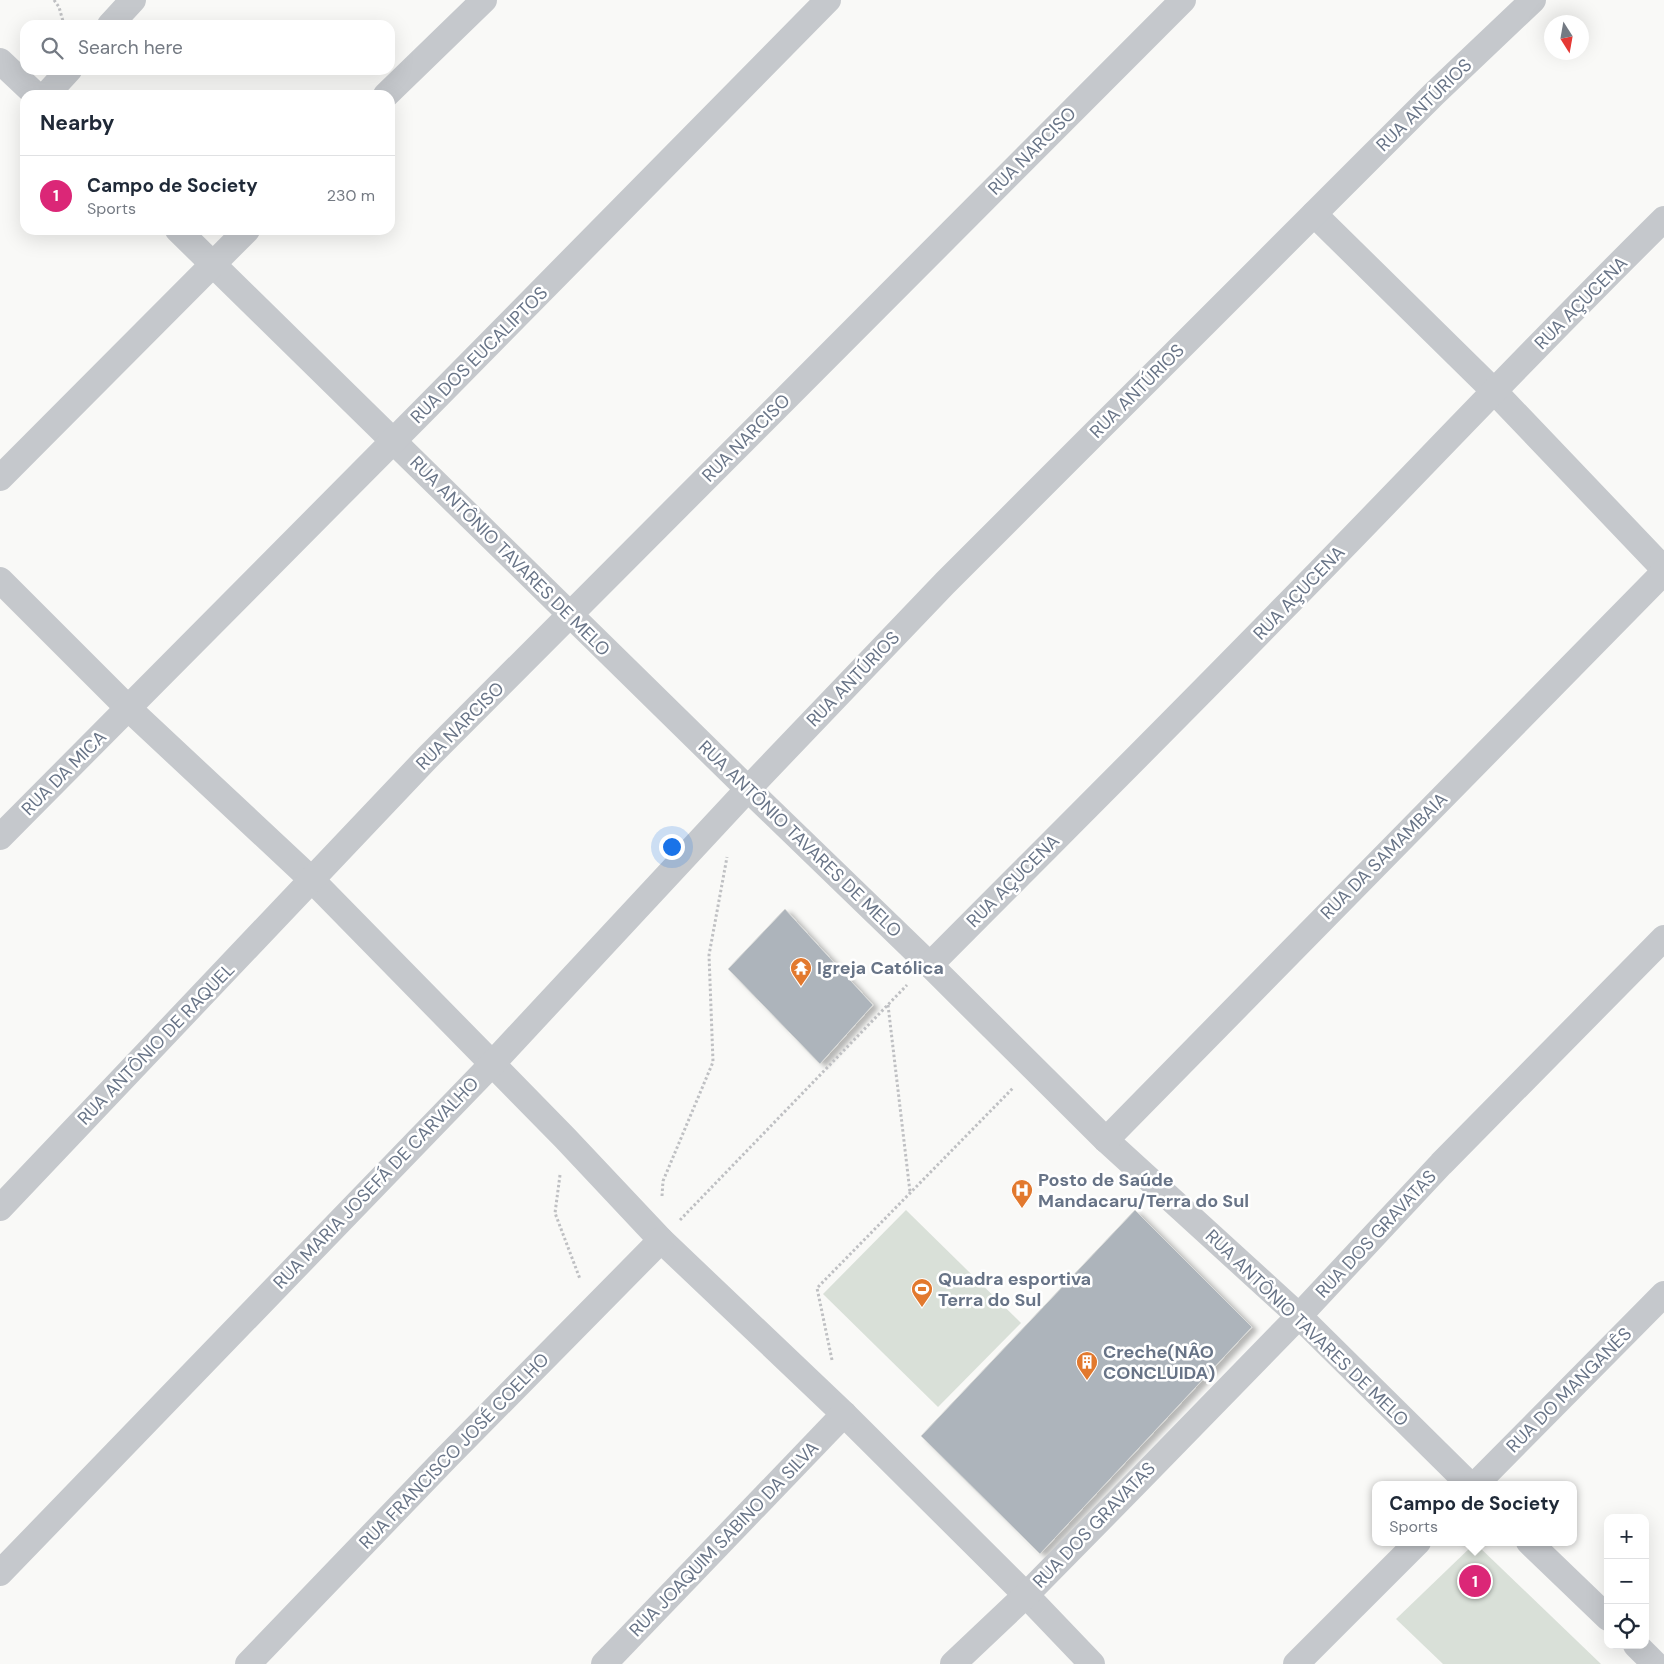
<!DOCTYPE html>
<meta charset="utf-8">
<style>
body{margin:0;font-family:"DM Sans",sans-serif;background:#f2f2f3;color:#1f2937}
.controls{position:absolute;right:15px;bottom:15px;display:grid;overflow:hidden;border-radius:10px;box-shadow:0 5px 20px #0002}
.controls button{width:45px;height:45px;display:grid;place-items:center;padding:0;border:0;border-bottom:1px solid #e0e1e3;background:#fff;color:#1f2937;font:25px sans-serif}
.compass{position:absolute;left:1544px;top:15px;width:45px;height:45px;border-radius:50%;background:#fff;box-shadow:0 5px 20px #0002;rotate:169deg}
.you{position:absolute;left:671px;top:846px;width:18px;height:18px;margin:-12px;border:4px solid #fff;border-radius:50%;background:#1a73e8;box-shadow:0 0 0 8px #1a73e833}
.badge{display:grid;place-items:center;width:32px;height:32px;border-radius:50%;background:#db2777;color:#fff;font-size:16px;font-weight:700}
.pin{position:absolute;translate:-50% -50%;border:2px solid #fff;box-shadow:0 1px 5px #0006}
.popup{position:absolute;left:1372px;top:1481px;width:205px;height:65px;box-sizing:border-box;display:grid;place-content:center;border-radius:10px;background:#fff;filter:drop-shadow(0 1px 4px #0005);font-size:16px;white-space:nowrap;color:#747a83}
.popup b{font-size:19px;color:#1f2937}
.popup::after{content:'';position:absolute;left:50%;top:100%;margin-left:-10px;border:10px solid transparent;border-top-color:#fff}
.list{margin:0;padding:0;list-style:none}
h2{display:flex;justify-content:space-between;align-items:center;height:65px;margin:0;padding:0 20px;font-size:21px}
h2 small{font-size:16px;font-weight:400;color:#747a83}
.list li{display:grid;grid-template-columns:32px 1fr auto;gap:15px;align-items:center;box-sizing:border-box;height:80px;padding:0 20px;border-top:1px solid #e0e1e3}
.list b{display:block;font-size:19px;white-space:nowrap}
.list p{margin:0;font-size:16px;white-space:nowrap;color:#747a83}
.list em{font-size:16px;font-style:normal;color:#747a83}
.icon{flex:none;width:28px;height:28px;fill:none;stroke:currentColor;stroke-width:2;stroke-linecap:round;stroke-linejoin:round}
.map{position:relative;flex:none;width:1664px;height:1664px;overflow:hidden}
.search{position:absolute;background:#fff;box-shadow:0 5px 20px #0002;left:20px;top:20px;width:375px;height:55px;display:flex;align-items:center;gap:12px;box-sizing:border-box;padding:0 18px;border-radius:15px;color:#747a83;font-size:19px}
.panel{position:absolute;background:#fff;box-shadow:0 5px 20px #0002;left:20px;top:90px;width:375px;height:145px;border-radius:15px}
.map>svg:first-child{display:block}
</style>
<div class="map">
<svg width="1664" height="1664" viewBox="0 0 1664 1664">
<defs>
<filter id="shadow"><feDropShadow dx="5.5" dy="3" stdDeviation="2.5" flood-color="#0004"/></filter>
</defs>
<rect width="100%" height="100%" fill="#f9f9f7"/>
<g fill="#d9e0d8">
<polygon points="906,1210 1021,1323 938,1407 823,1294"/>
<polygon points="1475,1543 1601,1664 1443,1664 1396,1619"/>
</g>
<g fill="#adb4bb" stroke="#dadbd9" filter="url(#shadow)">
<polygon points="785,909 873,1005 820,1064 728,969"/>
<polygon points="1135,1210 1252,1327 1040,1554 921,1436"/>
</g>
<g fill="none" stroke-linecap="round" stroke-linejoin="round">
<g stroke="#bfc0c3" stroke-width="3" stroke-dasharray="2.5 2.5" stroke-linecap="butt">
<polyline points="54,0 59,7 64,25"/>
<polyline points="888,1005 910,1192"/>
<polyline points="560,1175 555,1213 580,1279"/>
<polyline points="662,1196 663,1181 713,1062 709,955 727,857"/>
<polyline points="680,1220 907,985"/>
<polyline points="832,1360 817,1288 1013,1088"/>
</g>
<g stroke="#c5c8cc" stroke-width="26">
<polyline points="110,25 133,0"/>
<polyline points="0,61 36,95"/>
<polyline points="46,95 69,70"/>
<polyline points="386,95 484,0"/>
<polyline points="1314,214 1495,392 1664,569"/>
<polyline points="178,230 748,789 930,965 1106,1140 1299,1316 1470,1485"/>
<polyline points="0,478 247,230"/>
<polyline points="0,580 128,708 312,880 565,1138 661,1240 844,1414 1026,1595 1092,1664"/>
<polyline points="0,837 421,413 828,0"/>
<path d="M930,965C1046,848 1163,732 1278,614C1407,483 1533,348 1664,219"/>
<polyline points="1106,1140 1664,572"/>
<polyline points="0,1208 427,758 1183,0"/>
<polyline points="1475,1485 1664,1294"/>
<polyline points="1529,1542 1608,1618"/>
<polyline points="0,1573 492,1064 748,789 945,583 1434,94 1533,0"/>
<polyline points="1636,1645 1655,1664"/>
<polyline points="248,1664 446,1458 661,1240"/>
<polyline points="604,1664 844,1414"/>
<polyline points="953,1664 1026,1595 1142,1477 1299,1316 1441,1164 1664,938"/>
<polyline points="1296,1664 1418,1542"/>
</g>
</g>
<defs>
<g id="temple-pin" transform="scale(1.125)"><path d="M0 17L-7.5 6A9.5 9.5 0 1 1 7.5 6Z" fill="#e2792e" stroke="#fff"/><path d="M0-6L5-2H3V0L6.5 2.5H4V6H1.5V3h-3V6H-4V2.5H-6.5L-3 0V-2H-5Z" fill="#fff"/></g>
<g id="hospital-pin" transform="scale(1.125)"><path d="M0 17L-7.5 6A9.5 9.5 0 1 1 7.5 6Z" fill="#e2792e" stroke="#fff"/><path d="M-5-5h3v3.5h4V-5h3V5h-3V1.5h-4V5h-3Z" fill="#fff"/></g>
<g id="stadium-pin" transform="scale(1.125)"><path d="M0 17L-7.5 6A9.5 9.5 0 1 1 7.5 6Z" fill="#e2792e" stroke="#fff"/><path d="M0-5a6.5 5 0 1 0 0 10a6.5 5 0 1 0 0-10ZM-3.5-1.8h7v3.6h-7Z" fill="#fff"/></g>
<g id="building-pin" transform="scale(1.125)"><path d="M0 17L-7.5 6A9.5 9.5 0 1 1 7.5 6Z" fill="#e2792e" stroke="#fff"/><path d="M-4-6H4V6H1V3H-1V6H-4ZM-2.5-4.3h1.7v1.8h-1.7ZM.8-4.3h1.7v1.8H.8ZM-2.5-1h1.7V.8h-1.7ZM.8-1h1.7V.8H.8Z" fill="#fff"/></g>
</defs>
<g fill-rule="evenodd">
<use href="#temple-pin" x="801" y="968"/>
<use href="#hospital-pin" x="1022" y="1190"/>
<use href="#stadium-pin" x="922" y="1289"/>
<use href="#building-pin" x="1087" y="1362"/>
</g>
<g text-anchor="middle" dominant-baseline="central" stroke-width="5" stroke-linejoin="round" paint-order="stroke">
<g font-size="18" fill="#687487" stroke="#fff">
<text transform="translate(1424 105) rotate(-44)">RUA ANTÚRIOS</text>
<text transform="translate(1032 151) rotate(-45)">RUA NARCISO</text>
<text transform="translate(1581 303) rotate(-45)">RUA AÇUCENA</text>
<text transform="translate(479 355) rotate(-45)">RUA DOS EUCALIPTOS</text>
<text transform="translate(1137 391) rotate(-45)">RUA ANTÚRIOS</text>
<text transform="translate(746 438) rotate(-45)">RUA NARCISO</text>
<text transform="translate(510 556) rotate(45)">RUA ANTÔNIO TAVARES DE MELO</text>
<text transform="translate(1299 593) rotate(-46)">RUA AÇUCENA</text>
<text transform="translate(853 679) rotate(-46)">RUA ANTÚRIOS</text>
<text transform="translate(460 726) rotate(-45)">RUA NARCISO</text>
<text transform="translate(64 773) rotate(-45)">RUA DA MICA</text>
<text transform="translate(800 839) rotate(44)">RUA ANTÔNIO TAVARES DE MELO</text>
<text transform="translate(1384 856) rotate(-45)">RUA DA SAMAMBAIA</text>
<text transform="translate(1013 881) rotate(-45)">RUA AÇUCENA</text>
<text transform="translate(156 1044) rotate(-46)">RUA ANTÔNIO DE RAQUEL</text>
<text transform="translate(376 1183) rotate(-46)">RUA MARIA JOSEFÁ DE CARVALHO</text>
<text transform="translate(1376 1234) rotate(-47)">RUA DOS GRAVATAS</text>
<text transform="translate(1307 1328) rotate(44)">RUA ANTÔNIO TAVARES DE MELO</text>
<text transform="translate(1569 1390) rotate(-45)">RUA DO MANGANÊS</text>
<text transform="translate(454 1451) rotate(-46)">RUA FRANCISCO JOSÉ COELHO</text>
<text transform="translate(1094 1525) rotate(-46)">RUA DOS GRAVATAS</text>
<text transform="translate(724 1539) rotate(-46)">RUA JOAQUIM SABINO DA SILVA</text>
</g>
<g font-size="18" font-weight="bold" fill="#687487" stroke="#fff" text-anchor="start">
<text x="817" y="968">Igreja Católica</text>
<text x="1038" y="1180">Posto de Saúde<tspan x="1038" dy="21">Mandacaru/Terra do Sul</tspan></text>
<text x="938" y="1279">Quadra esportiva<tspan x="938" dy="21">Terra do Sul</tspan></text>
<text x="1103" y="1352">Creche(NÂO<tspan x="1103" dy="21">CONCLUIDA)</tspan></text>
</g>
</g>
</svg>
<div class="controls">
<button>+</button>
<button>−</button>
<button><svg class="icon" aria-label="locate" viewBox="0 0 24 24"><circle cx="12" cy="12" r="6"/><path d="M12 2v4M12 18v4M2 12h4M18 12h4"/></svg></button>
</div>
<svg class="compass" viewBox="-18 -18 36 36"><path d="M0-13l5 13h-10z" fill="#e53935"/><path d="M0 13l5-13h-10z" fill="#747a83"/></svg>
<div class="you"></div>
<div class="pin badge" style="left:1475px;top:1581px">1</div>
<div class="popup"><b>Campo de Society</b>Sports</div>
<div class="search"><svg class="icon" aria-label="search" viewBox="0 0 24 24"><circle cx="10" cy="10" r="6"/><path d="M15 15l6 6"/></svg>Search here</div>
<section class="panel">
<h2>Nearby<small></small></h2>
<ul class="list">
<li><span class="badge">1</span><div><b>Campo de Society</b><p>Sports</p></div><em>230 m</em></li>
</ul>
</section>
</div>
